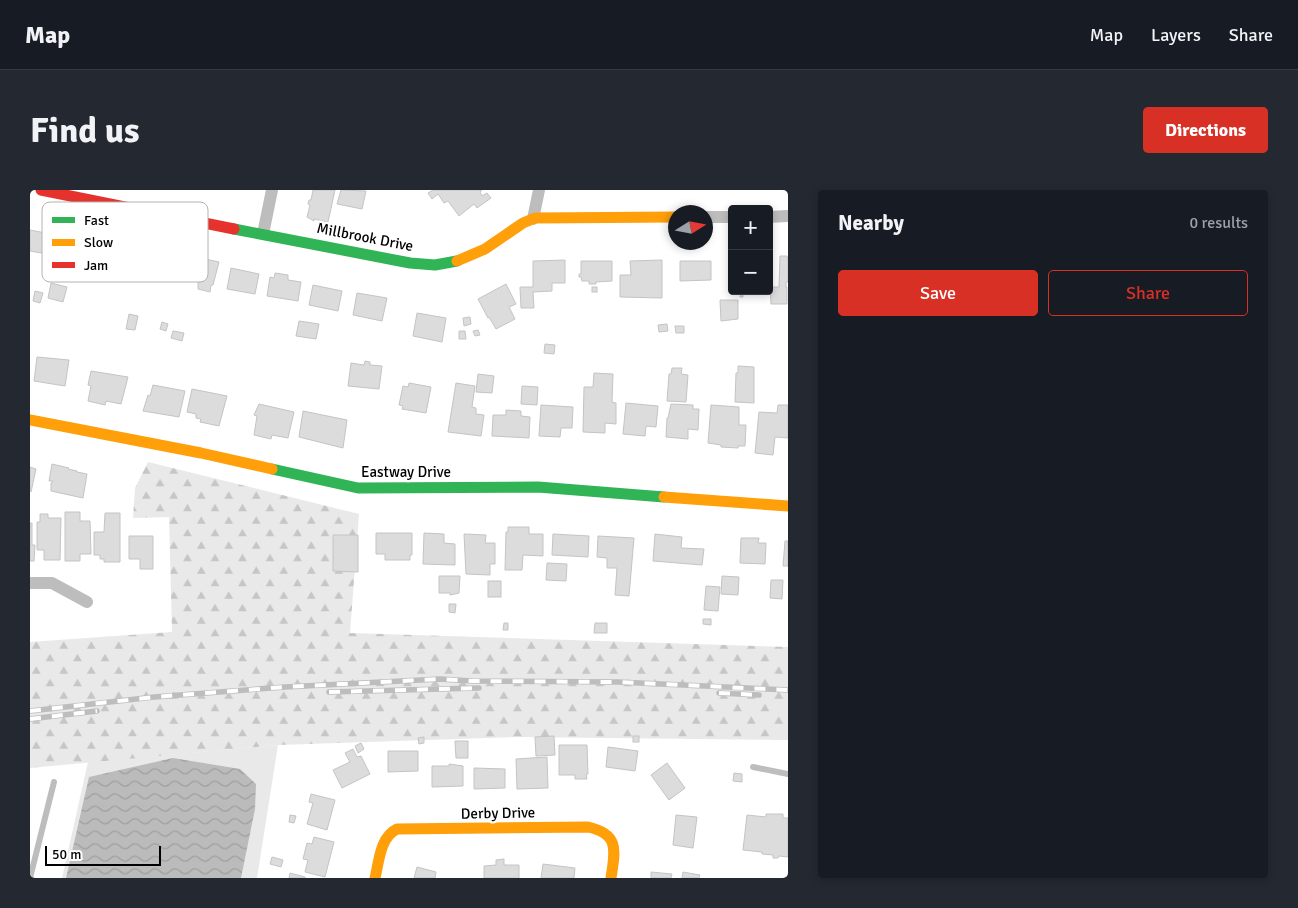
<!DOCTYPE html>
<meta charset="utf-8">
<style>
body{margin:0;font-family:Signika,sans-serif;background:#242831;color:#f1f3f6}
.controls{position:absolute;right:15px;top:15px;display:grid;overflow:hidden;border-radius:5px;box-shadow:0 2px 8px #0003}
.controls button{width:45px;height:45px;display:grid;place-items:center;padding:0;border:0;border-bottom:1px solid #363941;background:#171b24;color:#f1f3f6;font:25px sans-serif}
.compass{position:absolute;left:638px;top:15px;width:45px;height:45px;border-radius:50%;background:#171b24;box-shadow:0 2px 8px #0003;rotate:79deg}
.scale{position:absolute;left:15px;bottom:12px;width:116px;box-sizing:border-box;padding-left:5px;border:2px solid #000;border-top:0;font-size:14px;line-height:18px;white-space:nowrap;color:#000;-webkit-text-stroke:4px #fff;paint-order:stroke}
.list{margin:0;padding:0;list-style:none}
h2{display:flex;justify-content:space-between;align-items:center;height:65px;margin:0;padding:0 20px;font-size:21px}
h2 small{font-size:16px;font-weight:400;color:#9ea1a6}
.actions{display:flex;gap:10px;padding:15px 20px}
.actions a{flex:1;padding:11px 0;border:1px solid #d93025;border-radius:5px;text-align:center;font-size:18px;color:#d93025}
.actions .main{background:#d93025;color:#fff}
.map{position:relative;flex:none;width:758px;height:688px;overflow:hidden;border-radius:5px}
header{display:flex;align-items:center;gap:30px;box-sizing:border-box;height:70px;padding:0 25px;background:#171b24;border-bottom:1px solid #363941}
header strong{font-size:24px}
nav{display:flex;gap:28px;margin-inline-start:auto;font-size:18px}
.intro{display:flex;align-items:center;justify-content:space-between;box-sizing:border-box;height:120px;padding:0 30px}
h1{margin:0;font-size:35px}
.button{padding:12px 22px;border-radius:5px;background:#d93025;color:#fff;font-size:18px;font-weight:700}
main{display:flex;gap:30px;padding:0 30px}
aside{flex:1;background:#171b24;border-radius:5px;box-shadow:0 2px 8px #0003}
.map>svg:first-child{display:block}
</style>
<header>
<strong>Map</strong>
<nav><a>Map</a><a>Layers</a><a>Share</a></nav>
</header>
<div class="intro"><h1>Find us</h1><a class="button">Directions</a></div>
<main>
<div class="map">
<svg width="758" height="688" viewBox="0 0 758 688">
<defs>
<pattern id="forest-firs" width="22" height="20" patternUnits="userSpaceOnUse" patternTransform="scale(1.25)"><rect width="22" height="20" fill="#e9e9e9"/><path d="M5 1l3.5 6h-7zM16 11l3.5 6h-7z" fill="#c6c6c6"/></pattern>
<pattern id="water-waves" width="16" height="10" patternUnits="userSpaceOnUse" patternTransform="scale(1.25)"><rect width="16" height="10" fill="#bbb"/><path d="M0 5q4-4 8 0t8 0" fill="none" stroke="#9f9f9f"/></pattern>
</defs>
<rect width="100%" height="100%" fill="#fff"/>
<polygon fill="#e9e9e9" points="248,555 227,688 32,688 58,572"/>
<polygon fill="url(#forest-firs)" points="118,272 329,324 320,443 758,457 758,550 486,547 248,555 0,578 0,452 142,442 139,327 103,328 105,298"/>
<polygon fill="url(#water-waves)" points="143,568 210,579 226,594 225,619 211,688 36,688 59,587"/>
<g fill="#dcdcdc" stroke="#c4c4c4">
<polygon points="283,0 305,0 298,32 284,29 284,31 277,27 280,15 278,14 279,10 281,10"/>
<polygon points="311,0 336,1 332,19 307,14"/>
<polygon points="403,0 452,0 450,2 452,6 457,3 461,8 447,18 444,14 429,26 418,11 414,13 408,4 402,9 398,3"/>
<polygon points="0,40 26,45 22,65 0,61"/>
<polygon points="750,66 757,66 758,70 758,92 756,92 756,97 757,97 757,114 741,114 740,97 749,97"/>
<polygon points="171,68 189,72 183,95 181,95 180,102 168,99 168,91 159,89 165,69 171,70"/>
<polygon points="535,70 535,93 522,93 522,101 503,102 504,118 491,118 490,97 503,97 503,71"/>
<polygon points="632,70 632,108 590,107 590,85 601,85 600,71"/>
<polygon points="551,71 582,71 582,91 566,92 566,94 559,94 559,91 552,91 551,87 549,87 549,84 551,84"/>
<polygon points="650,71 681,71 681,90 650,91"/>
<polygon points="700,71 702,71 701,90 701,85 700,86 700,79 699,79"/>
<polygon points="201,78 229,84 225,104 197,99"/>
<polygon points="245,83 258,85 258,90 271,92 268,111 237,106 240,87 244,88"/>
<polygon points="21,93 37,97 33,112 18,108"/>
<polygon points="476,94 486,114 479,117 485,129 466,139 459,127 458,128 448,109"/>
<polygon points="283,95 312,101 308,121 279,115"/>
<rect x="562" y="97" width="5" height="5"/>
<polygon points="5,101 13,103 10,113 3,111"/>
<polygon points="702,101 718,101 718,104 713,104 713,107 710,107 711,104 702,104"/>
<polygon points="327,103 357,108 352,131 323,125"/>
<polygon points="690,110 708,110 708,129 691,131"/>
<polygon points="387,123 416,128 412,152 383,146"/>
<polygon points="99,124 108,126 105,140 96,139"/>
<polygon points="440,127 441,134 434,136 433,128"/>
<polygon points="269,131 289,134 286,149 266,146"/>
<polygon points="132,132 138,134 136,141 130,139"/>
<polygon points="637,134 638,141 629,142 628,135"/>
<polygon points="645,136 654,136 654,143 646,143"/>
<polygon points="448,140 450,145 445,146 443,141"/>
<polygon points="143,141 154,143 152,151 141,148"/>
<polygon points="429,141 435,141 436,149 429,149"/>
<polygon points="515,154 525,155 524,164 514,163"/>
<polygon points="7,167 39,170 35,196 4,191"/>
<polygon points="335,171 340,172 340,175 352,176 349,199 318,196 321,173 334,175"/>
<polygon points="708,176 724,177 724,213 705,212 706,183 708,183"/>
<polygon points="642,178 652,178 651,184 658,185 656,212 637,211 639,184 641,184"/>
<polygon points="61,181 98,187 91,214 76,211 75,215 58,211 61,196 58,195"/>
<polygon points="564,183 583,184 582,212 586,213 586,234 575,233 575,243 553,242 554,197 563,197"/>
<polygon points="448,184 464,186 462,203 446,202"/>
<polygon points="379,193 401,197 396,223 372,219 373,216 369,215 373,196 378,197"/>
<polygon points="426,193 445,196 442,217 446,218 446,224 454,225 451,246 418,242"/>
<polygon points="123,195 155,201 149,227 113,221 118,205 120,206"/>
<polygon points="492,196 508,197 507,215 491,214"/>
<polygon points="162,199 197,206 189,236 170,232 171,229 166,228 166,224 157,222"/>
<polygon points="596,213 628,216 626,237 616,236 615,246 593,244"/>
<polygon points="229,214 264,222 258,248 242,245 241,249 224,245 227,226 224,225"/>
<polygon points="641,214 663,215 663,219 669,219 668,240 658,239 658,249 636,247 637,228 638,228"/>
<polygon points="511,215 543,217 542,238 531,238 530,247 509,246"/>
<polygon points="681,215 709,217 709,235 716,235 715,256 708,256 708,258 691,257 691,255 678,253"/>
<polygon points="748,215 758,215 758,248 745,247 743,265 725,263 729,222 747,223"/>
<polygon points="476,220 491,221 491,226 500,227 499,248 462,246 463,225 476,225"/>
<polygon points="273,221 317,230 313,258 269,247"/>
<polygon points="22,274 39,278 38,279 47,281 47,282 57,284 53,308 21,301 21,293 22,293 23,291 19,291"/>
<polygon points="0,277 6,279 1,302 0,301"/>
<polygon points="35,322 50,322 50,331 60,331 61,364 50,364 50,371 35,371"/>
<polygon points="75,323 90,323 90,372 74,372 74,369 70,369 70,365 64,365 64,342 74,342"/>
<polygon points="10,324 18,324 18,328 31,328 30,370 14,370 14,360 7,360 7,332 10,332"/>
<polygon points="0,333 2,333 2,355 5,355 4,371 0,371"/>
<polygon points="478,337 499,337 499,344 513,344 513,366 493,365 492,380 475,380 476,342 478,342"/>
<polygon points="346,343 382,343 382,365 380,365 380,370 355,370 355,364 346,364"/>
<polygon points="394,343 414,344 414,353 425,354 425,375 393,374"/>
<polygon points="434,344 456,345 455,353 465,353 465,374 460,374 460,385 436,384"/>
<polygon points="523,344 559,346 558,367 522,365"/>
<polygon points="625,344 652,347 651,358 674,359 672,375 623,371"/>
<polygon points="303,345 328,345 328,382 303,381"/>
<polygon points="99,346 123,346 123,379 110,379 110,369 99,369"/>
<polygon points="568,346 604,348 599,406 585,405 587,378 577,378 577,368 567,367"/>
<polygon points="711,348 729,348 728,353 736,353 735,374 710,373"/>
<polygon points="755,351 758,351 758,376 753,376"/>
<polygon points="517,373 537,374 536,391 516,390"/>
<polygon points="409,386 430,386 429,403 420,405 420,403 409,403"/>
<polygon points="692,386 709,387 708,405 691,404"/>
<polygon points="741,390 753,390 752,409 740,408"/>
<rect x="458" y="391" width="13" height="16"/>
<polygon points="676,396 690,397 688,421 674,420"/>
<polygon points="419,414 426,414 425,423 419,422"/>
<polygon points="673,429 681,429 681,435 673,434"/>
<polygon points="474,433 478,433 478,440 473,440"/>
<polygon points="565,433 577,433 577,443 564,443"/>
<polygon points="524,546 525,565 506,566 505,547"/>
<rect x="603" y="546" width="6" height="6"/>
<polygon points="394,547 394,553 389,554 388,548"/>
<polygon points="425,551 438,551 438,568 426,568"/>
<polygon points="331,553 334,559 328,563 325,556"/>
<polygon points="529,555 557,555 558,584 556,584 557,589 545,589 545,585 529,585"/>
<polygon points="578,557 608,561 605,581 576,577"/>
<polygon points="323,559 327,567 331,566 340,584 312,598 303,580 320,572 315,563"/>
<polygon points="358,561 388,561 388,581 358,582"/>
<polygon points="517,567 518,598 487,599 486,569"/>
<polygon points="637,573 655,598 639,610 621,585"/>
<polygon points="419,574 433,576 433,596 402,597 402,576 419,576"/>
<polygon points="444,578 475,579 475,598 444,599"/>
<polygon points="704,583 712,584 712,592 703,591"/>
<polygon points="281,604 305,610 297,640 277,634 283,613 279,612"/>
<polygon points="736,624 753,624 753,628 758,628 758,667 749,666 748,668 743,668 743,665 732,664 732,662 713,660 717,625 736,627"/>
<polygon points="260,625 266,626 264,633 259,632"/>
<polygon points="646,625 667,627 663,658 643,655"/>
<polygon points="284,647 304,652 295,687 275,682 278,670 273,669 277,653 282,654"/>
<polygon points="242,667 253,670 251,677 240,674"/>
<polygon points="474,669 474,675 489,675 489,688 454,688 454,676 466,675 466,670"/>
<polygon points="513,674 545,678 544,688 511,688"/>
<polygon points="387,677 406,682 405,688 384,688"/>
<polygon points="621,682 642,684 641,688 621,688"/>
<polygon points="653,682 670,685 669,688 652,688"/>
<polygon points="260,683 275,687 275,688 259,688"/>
</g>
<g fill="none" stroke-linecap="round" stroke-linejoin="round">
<g stroke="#bdbdbd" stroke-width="6">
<polyline points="723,577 758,584"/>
<polyline points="0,688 24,592"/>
</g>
<g stroke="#bdbdbd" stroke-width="12">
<polyline points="676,27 702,27"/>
<polyline points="739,27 758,26"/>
<polyline points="503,29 509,0"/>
<polyline points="233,44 242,0"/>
<polyline points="0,393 22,393 57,412"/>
</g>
<g stroke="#30b455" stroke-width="11">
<polyline points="204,39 380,73 405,75 427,71"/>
<polyline points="242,279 328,298 508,297 634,307"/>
</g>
<g stroke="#ff9f0a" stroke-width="11">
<polyline points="427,71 455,59 493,33 505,28 646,27"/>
<polyline points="0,230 171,263 242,279"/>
<polyline points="634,307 758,316"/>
<path d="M345,688C349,672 350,647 367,639L558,637C590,644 585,661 581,688"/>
</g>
<polyline stroke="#e5322d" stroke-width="11" points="11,0 204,39"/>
<g stroke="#bdbdbd" stroke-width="5.5">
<g id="rail">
<polyline points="299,502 449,498"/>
<polyline points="689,503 729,505"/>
<polyline points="0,521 124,507 255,497 410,489 442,491 588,492 758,500"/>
<polyline points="0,529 67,521"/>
</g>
</g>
<use href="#rail" stroke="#fff" stroke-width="4" stroke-dasharray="11" stroke-linecap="butt"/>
</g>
<g text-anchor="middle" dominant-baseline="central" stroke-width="4.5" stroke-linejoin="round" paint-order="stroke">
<g font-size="15" fill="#000" stroke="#fff">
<text transform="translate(335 47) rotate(11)">Millbrook Drive</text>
<text x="376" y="282">Eastway Drive</text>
<text transform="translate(468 623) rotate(-1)">Derby Drive</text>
</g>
</g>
<rect x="12" y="12" width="166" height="80" rx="8" fill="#fff" stroke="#b2b2b2" stroke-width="1"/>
<rect x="22" y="27" width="23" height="6" fill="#30b455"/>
<rect x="22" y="49" width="23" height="7" fill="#ff9f0a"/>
<rect x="22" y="72" width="23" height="6" fill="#e5322d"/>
<g font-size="14" fill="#000">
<text x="54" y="35">Fast</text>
<text x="54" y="57">Slow</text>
<text x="54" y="80">Jam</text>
</g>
</svg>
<div class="controls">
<button>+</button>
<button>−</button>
</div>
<svg class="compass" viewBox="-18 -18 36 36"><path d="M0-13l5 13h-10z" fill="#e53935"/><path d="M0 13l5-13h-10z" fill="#9ea1a6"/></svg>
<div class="scale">50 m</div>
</div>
<aside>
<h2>Nearby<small>0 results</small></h2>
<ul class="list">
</ul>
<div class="actions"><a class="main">Save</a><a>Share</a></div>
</aside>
</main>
